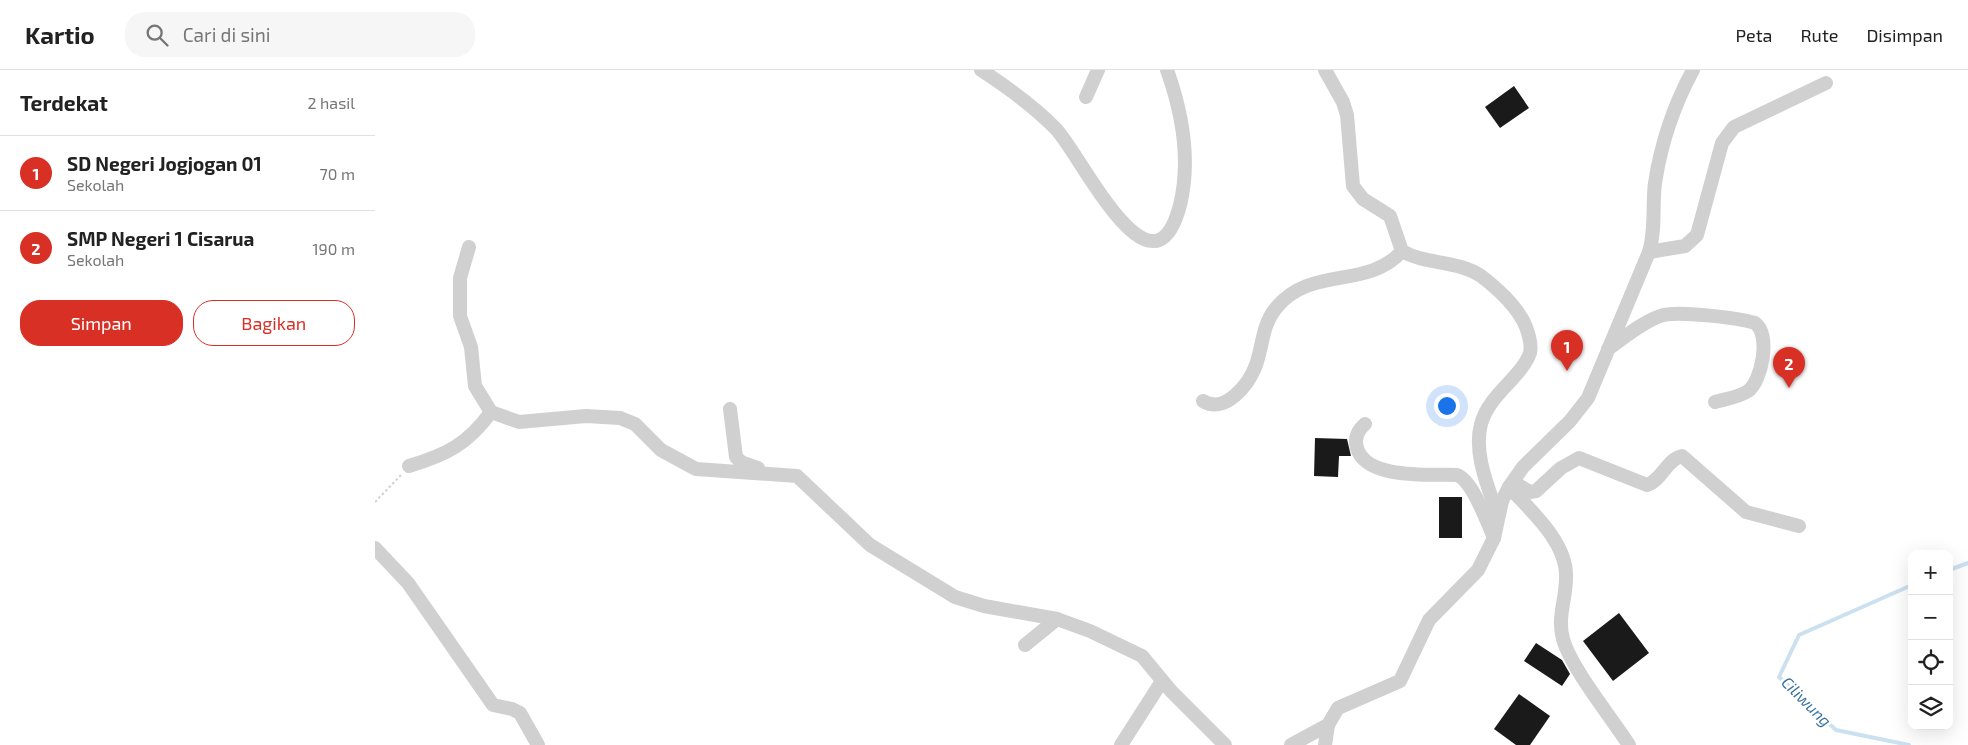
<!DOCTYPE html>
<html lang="id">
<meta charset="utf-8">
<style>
body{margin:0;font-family:"Exo 2",sans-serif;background:#f6f6f6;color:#222}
.controls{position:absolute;right:15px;bottom:15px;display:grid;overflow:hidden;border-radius:10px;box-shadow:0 5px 20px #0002}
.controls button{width:45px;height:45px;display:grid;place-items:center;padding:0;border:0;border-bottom:1px solid #e0e0e0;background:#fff;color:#222;font:25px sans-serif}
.you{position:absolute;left:1071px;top:335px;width:18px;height:18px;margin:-12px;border:4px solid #fff;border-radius:50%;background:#1a73e8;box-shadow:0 0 0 8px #1a73e833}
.badge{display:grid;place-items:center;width:32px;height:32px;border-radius:50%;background:#d93025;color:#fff;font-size:16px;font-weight:700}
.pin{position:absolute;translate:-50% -41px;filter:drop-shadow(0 1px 2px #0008)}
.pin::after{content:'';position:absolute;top:26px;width:18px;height:15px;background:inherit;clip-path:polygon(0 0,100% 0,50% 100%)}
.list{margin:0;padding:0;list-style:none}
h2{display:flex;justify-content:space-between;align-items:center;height:65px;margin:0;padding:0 20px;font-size:21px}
h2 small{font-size:16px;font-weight:400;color:#767676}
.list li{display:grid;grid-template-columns:32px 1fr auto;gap:15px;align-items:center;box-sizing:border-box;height:75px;padding:0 20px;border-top:1px solid #e0e0e0}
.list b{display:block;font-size:19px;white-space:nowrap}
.list p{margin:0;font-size:16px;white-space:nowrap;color:#767676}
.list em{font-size:16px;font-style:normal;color:#767676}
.actions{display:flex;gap:10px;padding:15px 20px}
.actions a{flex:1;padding:11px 0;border:1px solid #d93025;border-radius:20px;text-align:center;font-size:18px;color:#d93025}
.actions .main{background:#d93025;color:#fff}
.icon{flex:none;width:28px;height:28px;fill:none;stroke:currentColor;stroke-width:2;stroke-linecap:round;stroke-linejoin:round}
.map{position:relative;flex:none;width:1593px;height:675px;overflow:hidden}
header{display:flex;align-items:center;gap:30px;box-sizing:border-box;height:70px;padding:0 25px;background:#fff;border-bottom:1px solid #e0e0e0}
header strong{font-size:24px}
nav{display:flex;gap:28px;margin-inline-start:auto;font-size:18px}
.search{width:350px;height:45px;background:#f6f6f6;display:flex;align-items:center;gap:12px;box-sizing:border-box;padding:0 18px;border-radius:20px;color:#767676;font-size:19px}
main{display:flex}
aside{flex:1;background:#fff}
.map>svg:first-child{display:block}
</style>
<header>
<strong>Kartio</strong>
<div class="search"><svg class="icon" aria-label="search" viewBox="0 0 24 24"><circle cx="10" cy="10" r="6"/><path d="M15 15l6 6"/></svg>Cari di sini</div>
<nav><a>Peta</a><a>Rute</a><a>Disimpan</a></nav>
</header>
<main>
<aside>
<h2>Terdekat<small>2 hasil</small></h2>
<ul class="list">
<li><span class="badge">1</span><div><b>SD Negeri Jogjogan 01</b><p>Sekolah</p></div><em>70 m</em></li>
<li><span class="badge">2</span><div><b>SMP Negeri 1 Cisarua</b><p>Sekolah</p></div><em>190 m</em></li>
</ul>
<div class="actions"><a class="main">Simpan</a><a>Bagikan</a></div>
</aside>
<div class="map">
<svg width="1593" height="675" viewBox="0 0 1593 675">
<rect width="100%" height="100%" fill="#fff"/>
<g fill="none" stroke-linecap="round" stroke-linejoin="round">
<g stroke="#cce1f0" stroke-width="4">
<polyline points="1574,500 1593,493"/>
<polyline points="1534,675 1461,660 1404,607 1424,565 1537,515"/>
</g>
</g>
<g fill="#1a1a1a">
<polygon points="1139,16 1154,38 1125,58 1110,37"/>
<polygon points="940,368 972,369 976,386 964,386 963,407 939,406"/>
<rect x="1064" y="427" width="23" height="41"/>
<polygon points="1244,543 1274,583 1238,611 1208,571"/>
<polygon points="1161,573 1187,590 1195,604 1187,616 1149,591"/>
<polygon points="1144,624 1175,646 1155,675 1141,675 1119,659"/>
</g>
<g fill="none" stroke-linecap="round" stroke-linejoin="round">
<polyline stroke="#d0d0d0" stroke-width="2" stroke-dasharray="2.5 2.5" stroke-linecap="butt" points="0,432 26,405"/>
<g stroke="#d0d0d0" stroke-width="14">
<path d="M606,0C632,17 659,36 681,59C706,85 778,240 805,135C816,90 807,42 792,0"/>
<path d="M950,0L968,32L972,45L978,116L988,129L1015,146L1027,181C1051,195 1082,190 1106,206C1123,219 1143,237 1151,257C1154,265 1157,274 1155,283C1146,308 1114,324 1106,354C1098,384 1114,419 1123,446"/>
<polyline points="711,27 723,0"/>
<polyline points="94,177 85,208 85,246 96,277 100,316 116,342"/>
<polyline points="1274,182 1310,176 1322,165 1347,73 1359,57 1451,13"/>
<path d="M1233,279C1249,268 1266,253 1285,246C1301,240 1363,248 1380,253C1396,264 1387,311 1373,321C1365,327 1350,329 1340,332"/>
<path d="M828,331C850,345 874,314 881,295C888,275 887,255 901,238C936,195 993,220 1027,181"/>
<polyline points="355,339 361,387 366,392 383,398"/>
<path d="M990,354C983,360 979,368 982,378C991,410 1056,404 1082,405C1098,411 1112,452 1119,468"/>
<path d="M34,396C71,385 93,374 116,342L144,352L211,346L245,348L260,354L286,380L321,399L422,406L495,475L580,527L609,536L682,549L715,561L767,586L796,621L850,675"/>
<path d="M1138,412L1155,422L1161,421L1186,398L1204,388L1272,415C1287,410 1292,389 1307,386L1371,442L1424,456"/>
<path d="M1134,417C1156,441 1193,473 1191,508C1191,530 1182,547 1188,569C1196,598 1236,647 1254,675"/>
<polyline points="0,478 33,513 118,635 137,639 145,643 163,675"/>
<polyline points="650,575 682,549"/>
<polyline points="746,675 787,611"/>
<polyline points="916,675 953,655"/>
<path d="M950,675L953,655L963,638L1025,611L1054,550L1103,500L1119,468L1127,431L1134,417L1148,397L1195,351L1213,328L1274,182C1281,159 1277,136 1280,113C1286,74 1299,35 1318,0"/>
</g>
</g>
<g text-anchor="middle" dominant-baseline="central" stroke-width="5" stroke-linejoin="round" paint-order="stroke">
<g font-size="16" font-style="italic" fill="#38729e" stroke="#fff">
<text transform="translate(1432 631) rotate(45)">Ciliwung</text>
</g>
</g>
</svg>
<div class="controls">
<button>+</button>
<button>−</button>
<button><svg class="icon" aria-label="locate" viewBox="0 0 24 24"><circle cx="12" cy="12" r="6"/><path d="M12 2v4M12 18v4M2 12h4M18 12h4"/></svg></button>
<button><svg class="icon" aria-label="layers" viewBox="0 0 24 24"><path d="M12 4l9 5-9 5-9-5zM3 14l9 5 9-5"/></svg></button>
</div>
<div class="you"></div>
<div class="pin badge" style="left:1192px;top:301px">1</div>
<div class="pin badge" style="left:1414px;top:318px">2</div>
</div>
</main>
